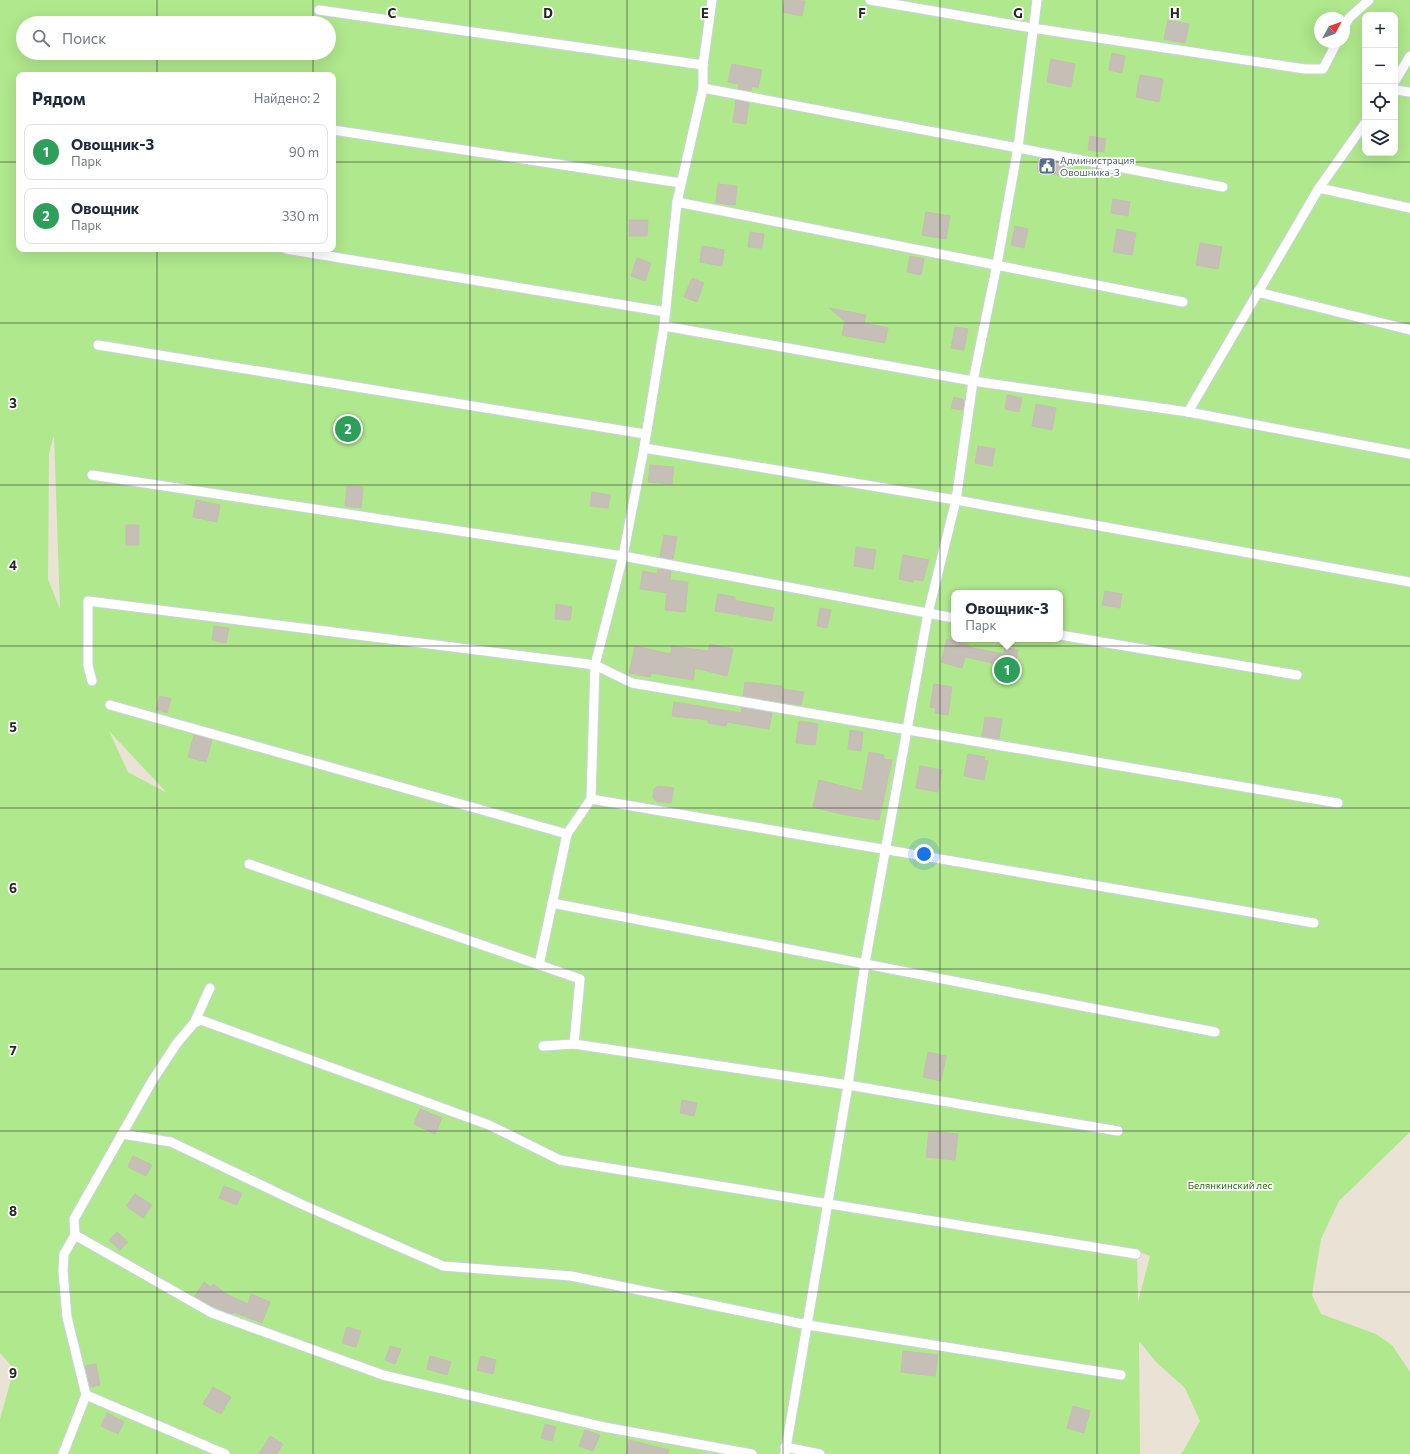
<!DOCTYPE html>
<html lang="ru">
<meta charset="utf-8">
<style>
body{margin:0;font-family:Commissioner,sans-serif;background:#f2f2f3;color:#1f2937}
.controls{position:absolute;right:12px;top:12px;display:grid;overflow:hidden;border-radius:8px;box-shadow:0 4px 16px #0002}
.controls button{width:36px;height:36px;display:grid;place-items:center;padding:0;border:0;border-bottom:1px solid #e0e1e3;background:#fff;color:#1f2937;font:20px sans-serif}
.compass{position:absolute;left:1314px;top:12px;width:36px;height:36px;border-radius:50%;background:#fff;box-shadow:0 4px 16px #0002;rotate:49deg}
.you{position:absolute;left:924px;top:854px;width:14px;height:14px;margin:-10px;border:3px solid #fff;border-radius:50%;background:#1a73e8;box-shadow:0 0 0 6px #1a73e833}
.badge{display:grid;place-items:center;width:26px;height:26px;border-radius:50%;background:#305fff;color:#fff;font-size:13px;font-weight:700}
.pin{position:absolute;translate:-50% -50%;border:2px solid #fff;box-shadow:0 1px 4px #0006}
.popup{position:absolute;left:951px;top:590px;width:112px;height:52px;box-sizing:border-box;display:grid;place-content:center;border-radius:8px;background:#fff;filter:drop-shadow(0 1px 3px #0005);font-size:13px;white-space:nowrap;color:#747a83}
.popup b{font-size:15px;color:#1f2937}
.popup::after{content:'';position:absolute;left:50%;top:100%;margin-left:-8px;border:8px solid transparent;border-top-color:#fff}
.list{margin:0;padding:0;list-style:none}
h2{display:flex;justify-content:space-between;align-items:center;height:52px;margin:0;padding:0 16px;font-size:17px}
h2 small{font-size:13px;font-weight:400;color:#747a83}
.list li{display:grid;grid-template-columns:26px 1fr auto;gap:12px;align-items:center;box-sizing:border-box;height:56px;margin:0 8px 8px;padding:0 8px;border:1px solid #e0e1e3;border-radius:8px}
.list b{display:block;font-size:15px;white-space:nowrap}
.list p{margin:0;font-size:13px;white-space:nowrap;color:#747a83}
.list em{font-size:13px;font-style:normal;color:#747a83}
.icon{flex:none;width:22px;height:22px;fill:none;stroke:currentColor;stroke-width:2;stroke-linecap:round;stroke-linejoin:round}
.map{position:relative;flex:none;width:1410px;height:1454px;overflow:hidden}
.search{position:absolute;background:#fff;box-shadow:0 4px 16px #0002;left:16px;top:16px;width:320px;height:44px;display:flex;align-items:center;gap:10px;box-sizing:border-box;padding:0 14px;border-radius:22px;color:#747a83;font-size:15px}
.panel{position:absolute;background:#fff;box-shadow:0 4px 16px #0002;left:16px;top:72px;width:320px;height:180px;border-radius:8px}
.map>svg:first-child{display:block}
</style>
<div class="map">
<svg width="1410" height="1454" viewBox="0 0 1410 1454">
<rect width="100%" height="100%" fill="#ebe2d6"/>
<path fill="#b0e88d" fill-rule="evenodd" d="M0,0H1410V1132L1339,1201L1321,1239L1312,1295L1321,1314L1376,1334L1392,1345L1410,1372V1454H1180L1182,1453L1200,1421L1185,1388L1156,1362L1139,1341L1140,1454H0V1419L14,1369L0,1353ZM1365,15H1395V153H1365ZM1320,18H1344V42H1320ZM23,23H329V53H23ZM19,75H333V249H19ZM54,435V436L60,609L48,579L49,454ZM954,593H1060V639H954ZM109,731L167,793L128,772ZM1137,1251L1150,1256L1138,1302Z"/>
<g fill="#c6bfb7" stroke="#c6beb0">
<polygon points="785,0 805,1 802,16 783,12"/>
<polygon points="1168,20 1189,24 1185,43 1164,39"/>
<polygon points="1112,53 1125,56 1122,73 1109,70"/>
<polygon points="1051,59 1075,64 1071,87 1047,82"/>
<polygon points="732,64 762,70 758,88 752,86 751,91 738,89 739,84 728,82"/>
<polygon points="1140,75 1163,79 1159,102 1136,97"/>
<polygon points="736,100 749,103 746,124 733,122"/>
<polygon points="1090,136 1106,139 1104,152 1088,150"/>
<polygon points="1039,158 1065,163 1062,176 1037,171"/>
<polygon points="718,184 737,186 735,205 716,203"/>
<polygon points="1113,199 1130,202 1128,216 1111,213"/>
<polygon points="926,212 950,216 946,239 922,235"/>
<polygon points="629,220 648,220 647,236 629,236"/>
<polygon points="1015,226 1028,229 1024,248 1011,245"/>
<polygon points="1117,229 1136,233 1132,255 1113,252"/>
<polygon points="750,232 764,234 762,248 748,247"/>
<polygon points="1200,243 1222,247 1218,269 1196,265"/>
<polygon points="702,246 724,250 722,266 700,262"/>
<polygon points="910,256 924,259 921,275 907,272"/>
<polygon points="637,258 651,263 645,281 631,276"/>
<polygon points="692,278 704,283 697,302 684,297"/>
<polygon points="829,308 866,315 864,323 888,328 885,343 842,335 845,321"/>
<polygon points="955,327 968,329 964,350 951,348"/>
<polygon points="1007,395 1022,398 1019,412 1005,409"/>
<polygon points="954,397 964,400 963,410 951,408"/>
<polygon points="1036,404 1056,408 1052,430 1032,426"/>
<polygon points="978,446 995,449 992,466 975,463"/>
<polygon points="650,465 674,467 672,484 648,482"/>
<polygon points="347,486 363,487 361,508 345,506"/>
<polygon points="592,492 610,495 608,508 590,506"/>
<polygon points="196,500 220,505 217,522 193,517"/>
<rect x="126" y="525" width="13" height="20"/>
<polygon points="664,535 677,537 673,559 660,557"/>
<polygon points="856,547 876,550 873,569 854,566"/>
<polygon points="903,555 929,560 923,581 913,579 913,582 899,579"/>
<polygon points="658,569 671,571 670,580 688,582 685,612 665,610 667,593 640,589 643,571 657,574"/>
<polygon points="1105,591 1122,594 1120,608 1102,605"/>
<polygon points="718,594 735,597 735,599 738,601 774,608 772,621 715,611"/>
<polygon points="556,604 572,607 570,620 555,619"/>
<polygon points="820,608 831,610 827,628 817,626"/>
<polygon points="214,626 229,628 226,643 212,640"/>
<polygon points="947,639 968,644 968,647 1004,654 1005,647 1018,650 1014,672 1001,669 1001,665 965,657 962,668 941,662"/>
<polygon points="710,644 733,649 727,676 695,668 693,680 651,673 650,677 629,673 635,646 671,654 672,646 708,651"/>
<polygon points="745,682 782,686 782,689 804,692 801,705 743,696"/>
<polygon points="934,684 952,687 948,715 935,713 936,708 930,707"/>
<polygon points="160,696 171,699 167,713 156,709"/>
<polygon points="674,702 741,713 742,708 772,713 769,729 727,722 726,726 708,723 708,720 672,716"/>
<polygon points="985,717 1002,719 999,739 982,736"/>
<polygon points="799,721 818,724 815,745 796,743"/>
<polygon points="850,730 863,732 861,751 848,749"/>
<polygon points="194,735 212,740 206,762 188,757"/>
<polygon points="869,752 884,755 883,759 892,760 879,820 841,814 813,807 819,780 862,791"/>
<polygon points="968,754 985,757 984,760 988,761 984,780 964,776"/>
<polygon points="920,766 942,770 938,792 916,788"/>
<polygon points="658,786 674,788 671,803 656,801 653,798 654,789"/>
<polygon points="928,1052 946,1056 941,1081 923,1077"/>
<polygon points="682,1100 697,1103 694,1116 680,1113"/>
<polygon points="420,1109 442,1118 435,1134 414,1124"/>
<polygon points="929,1131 958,1134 955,1160 926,1157"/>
<polygon points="133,1156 152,1165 146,1176 128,1167"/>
<polygon points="224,1186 242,1193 237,1205 219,1198"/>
<polygon points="135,1194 152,1205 143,1218 126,1206"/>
<polygon points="117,1232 128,1242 120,1250 109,1240"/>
<polygon points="204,1282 211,1287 213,1284 228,1295 248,1304 251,1294 270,1302 262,1323 234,1312 233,1314 231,1314 210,1305 195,1296"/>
<polygon points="347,1327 361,1331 356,1347 342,1343"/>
<polygon points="390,1346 401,1349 395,1364 385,1360"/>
<polygon points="903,1351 938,1355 935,1376 901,1372"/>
<polygon points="430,1356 451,1362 447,1375 427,1369"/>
<polygon points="481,1356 496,1360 493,1374 477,1370"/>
<polygon points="96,1364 100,1385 90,1387 85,1366"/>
<polygon points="213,1387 231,1397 221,1414 203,1404"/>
<polygon points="1073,1406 1090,1411 1084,1433 1067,1428"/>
<polygon points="107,1413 124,1422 118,1434 101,1426"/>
<polygon points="545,1424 556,1427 552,1441 541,1438"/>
<polygon points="585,1430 600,1435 593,1451 579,1446"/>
<polygon points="270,1436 283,1444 277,1454 259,1454"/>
<polygon points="629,1440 669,1450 668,1454 626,1454"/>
</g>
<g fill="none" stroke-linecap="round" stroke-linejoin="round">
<g stroke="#ccd1e2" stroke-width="11">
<g id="service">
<polyline points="870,0 1032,28 1305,69 1323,69 1337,42"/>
<polyline points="319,10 703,65"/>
<polyline points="1344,27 1349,18 1369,0"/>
<polyline points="1395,81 1410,56"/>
<polyline points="703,88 1223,187"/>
<polyline points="1395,90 1410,92"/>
<polyline points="333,130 681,183"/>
<polyline points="1319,188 1410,208"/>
<polyline points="677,202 1183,302"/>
<polyline points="286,249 666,312"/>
<polyline points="1257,292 1410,330"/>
<polyline points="664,326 973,381 1188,412 1319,188 1365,123"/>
<polyline points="98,345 645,434"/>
<polyline points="1188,412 1410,454"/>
<polyline points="644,448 956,500 1410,582"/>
<polyline points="92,475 623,556 954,618"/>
<polyline points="1060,635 1297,675"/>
<polyline points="92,681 88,666 88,601 595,665 623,556 644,448 664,326 677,202 703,88 703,65 712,0"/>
<polyline points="110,705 567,834"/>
<polyline points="591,799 1314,923"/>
<polyline points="249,864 580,979 574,1044"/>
<polyline points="552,903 1215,1032"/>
<polyline points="539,965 567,834 591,799 595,665 632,683 1338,803"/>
<polyline points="194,1023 201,1020 489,1125 560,1160 1136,1254"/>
<polyline points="543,1046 574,1044 848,1085 1118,1131"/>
<polyline points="122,1134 171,1142 301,1204 443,1266 571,1276 808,1325 1121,1375"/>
<polyline points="75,1235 212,1313 383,1375 604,1427 752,1454"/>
<polyline points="86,1395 225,1454"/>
<polyline points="785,1447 820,1454"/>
<polyline points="63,1454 86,1395 67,1317 63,1271 64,1254 75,1235 74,1219 152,1081 177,1043 194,1023 210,988"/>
<polyline points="785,1454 848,1085 865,963 928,613 956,500 973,381 997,264 1018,147 1037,0"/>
</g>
</g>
<use href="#service" stroke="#fff" stroke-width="9"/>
</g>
<path fill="none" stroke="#272727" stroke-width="1" stroke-opacity="0.55" d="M157,0V23M313,0V23M470,0V1454M627,0V1454M783,0V1454M940,0V1454M1097,0V1454M1253,0V1454M157,53V75M313,53V75M0,162H19M333,162H1410M157,249V1454M313,249V1454M0,323H1410M0,485H1410M0,646H1410M0,808H1410M0,969H1410M0,1131H1410M0,1292H1410"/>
<defs>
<g id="civic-square" transform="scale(0.9)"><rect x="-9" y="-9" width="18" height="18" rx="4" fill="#5c6f8a" stroke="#fff"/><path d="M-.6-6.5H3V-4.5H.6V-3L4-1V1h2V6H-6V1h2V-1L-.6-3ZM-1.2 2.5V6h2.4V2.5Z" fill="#fff"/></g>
</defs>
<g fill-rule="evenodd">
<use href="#civic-square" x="1047" y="166"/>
</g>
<g text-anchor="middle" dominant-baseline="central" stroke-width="3.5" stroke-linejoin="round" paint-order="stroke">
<g font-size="10" fill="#4e5e75" stroke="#fff" text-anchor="start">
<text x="1060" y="160">Администрация<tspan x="1060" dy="12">Овошника-3</tspan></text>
</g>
<g font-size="10" fill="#286813" stroke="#fff">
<text x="1230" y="1185">Белянкинский лес</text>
</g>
</g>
<g font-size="13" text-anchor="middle" font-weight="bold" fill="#272727" stroke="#fff" stroke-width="3.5" stroke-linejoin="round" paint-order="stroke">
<text x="392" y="18">C</text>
<text x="548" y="18">D</text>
<text x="705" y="18">E</text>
<text x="862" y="18">F</text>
<text x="1018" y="18">G</text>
<text x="1175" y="18">H</text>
<text x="13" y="408">3</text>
<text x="13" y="570">4</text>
<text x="13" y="732">5</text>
<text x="13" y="893">6</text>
<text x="13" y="1055">7</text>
<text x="13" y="1216">8</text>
<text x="13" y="1378">9</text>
</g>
</svg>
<div class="controls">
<button>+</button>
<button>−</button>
<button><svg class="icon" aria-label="locate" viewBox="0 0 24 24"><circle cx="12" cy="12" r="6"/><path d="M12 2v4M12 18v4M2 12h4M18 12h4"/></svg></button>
<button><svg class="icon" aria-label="layers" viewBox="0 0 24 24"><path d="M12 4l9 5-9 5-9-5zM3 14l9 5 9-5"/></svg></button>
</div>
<svg class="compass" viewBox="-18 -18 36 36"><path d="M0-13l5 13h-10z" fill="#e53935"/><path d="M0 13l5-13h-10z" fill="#747a83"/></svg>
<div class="you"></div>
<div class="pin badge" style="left:1007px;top:670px;background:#2e9e5b">1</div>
<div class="popup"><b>Овощник-3</b>Парк</div>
<div class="pin badge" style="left:348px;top:429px;background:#2e9e5b">2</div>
<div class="search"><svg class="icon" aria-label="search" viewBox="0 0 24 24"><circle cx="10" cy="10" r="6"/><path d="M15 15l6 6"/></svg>Поиск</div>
<section class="panel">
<h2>Рядом<small>Найдено: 2</small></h2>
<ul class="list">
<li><span class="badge" style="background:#2e9e5b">1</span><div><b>Овощник-3</b><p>Парк</p></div><em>90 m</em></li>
<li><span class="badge" style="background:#2e9e5b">2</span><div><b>Овощник</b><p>Парк</p></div><em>330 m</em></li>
</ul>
</section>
</div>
